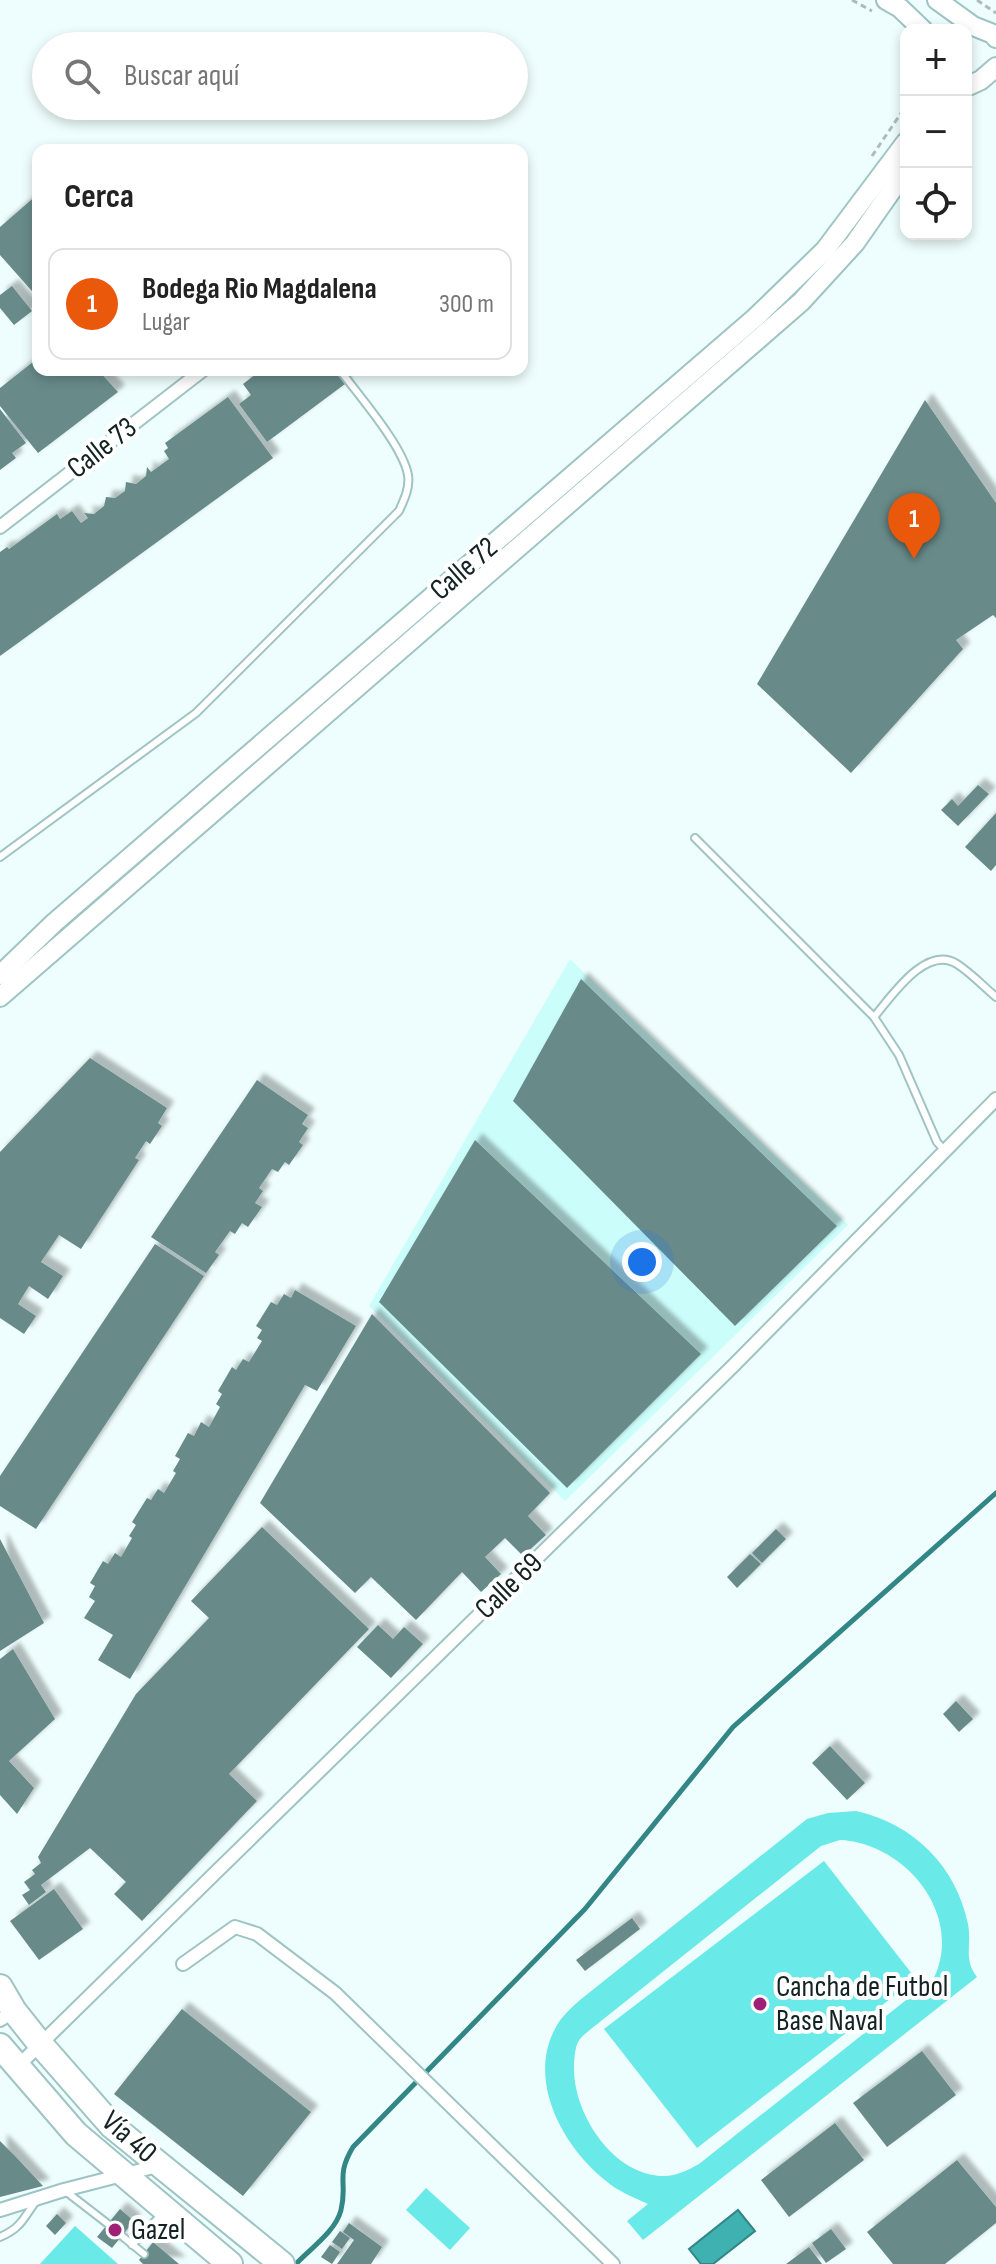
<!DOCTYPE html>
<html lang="es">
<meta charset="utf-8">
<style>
body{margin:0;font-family:"Sofia Sans Condensed",sans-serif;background:#f2f2f2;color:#222}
.controls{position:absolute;right:24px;top:24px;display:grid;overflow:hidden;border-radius:16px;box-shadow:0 4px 12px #0003}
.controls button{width:72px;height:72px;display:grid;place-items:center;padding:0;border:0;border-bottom:2px solid #e0e0e0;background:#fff;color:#222;font:40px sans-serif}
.you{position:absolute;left:642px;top:1262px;width:28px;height:28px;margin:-20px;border:6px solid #fff;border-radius:50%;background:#1a73e8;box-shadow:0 0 0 12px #1a73e833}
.badge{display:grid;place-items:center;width:52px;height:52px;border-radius:50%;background:#ea580c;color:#fff;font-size:26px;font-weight:700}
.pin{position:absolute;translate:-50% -66px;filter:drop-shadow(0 2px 4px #0008)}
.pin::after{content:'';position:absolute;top:42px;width:28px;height:24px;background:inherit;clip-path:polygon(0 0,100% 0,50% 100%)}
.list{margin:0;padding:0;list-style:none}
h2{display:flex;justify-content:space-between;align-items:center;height:104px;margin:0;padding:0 32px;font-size:34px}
h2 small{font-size:26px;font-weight:400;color:#767676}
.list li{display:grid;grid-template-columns:52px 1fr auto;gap:24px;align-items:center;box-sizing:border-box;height:112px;margin:0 16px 16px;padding:0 16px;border:2px solid #e0e0e0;border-radius:16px}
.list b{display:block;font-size:30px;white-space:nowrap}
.list p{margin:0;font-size:26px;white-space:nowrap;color:#767676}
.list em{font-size:26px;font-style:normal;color:#767676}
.icon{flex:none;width:44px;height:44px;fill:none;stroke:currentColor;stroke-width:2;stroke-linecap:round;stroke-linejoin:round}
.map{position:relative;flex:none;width:996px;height:2264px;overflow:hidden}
.search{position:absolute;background:#fff;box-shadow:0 4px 12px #0003;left:32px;top:32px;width:496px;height:88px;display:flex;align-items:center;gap:20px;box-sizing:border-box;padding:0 28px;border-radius:44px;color:#767676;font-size:30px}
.panel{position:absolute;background:#fff;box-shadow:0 4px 12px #0003;left:32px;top:144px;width:496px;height:232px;border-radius:16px}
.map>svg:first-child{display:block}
</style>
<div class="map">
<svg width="996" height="2264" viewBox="0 0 996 2264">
<defs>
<filter id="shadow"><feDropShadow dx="7" dy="-7" stdDeviation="2" flood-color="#0004"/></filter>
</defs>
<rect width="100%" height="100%" fill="#eefdfd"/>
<polygon fill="#cbfdfb" points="570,959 848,1225 565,1501 369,1306"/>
<g fill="#69e9e7" fill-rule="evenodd">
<path d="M856,1811C914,1824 956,1866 968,1924C972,1946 963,1959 977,1977L643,2240L627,2221L648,2204C633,2197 617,2191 605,2180C563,2147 526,2080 556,2027C562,2016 571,2008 580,2000L807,1819L828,1813ZM840,1840C905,1843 964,1914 934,1978L699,2164C688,2170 677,2176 664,2176C613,2176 573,2113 574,2067C574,2060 575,2048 578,2042C581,2036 590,2030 596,2025L821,1846Z"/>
<polygon points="824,1861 916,1979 697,2148 604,2029"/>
<polygon points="426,2188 470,2228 450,2250 406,2210"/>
<polygon points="75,2226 118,2264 40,2264"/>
</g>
<polygon fill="#3fb1b0" stroke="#328685" stroke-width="2" points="738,2210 755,2231 713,2264 701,2264 689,2249"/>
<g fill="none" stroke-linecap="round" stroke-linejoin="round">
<path stroke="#328685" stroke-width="5" d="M296,2264C310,2249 336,2231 341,2210C348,2183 335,2177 353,2147L585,1909L733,1727L996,1493"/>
</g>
<g fill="#678b8a" filter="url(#shadow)">
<polygon points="38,194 38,298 0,255 0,227"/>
<polygon points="12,286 32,311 14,325 0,308 0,295"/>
<polygon points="38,358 38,370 98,370 118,392 38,453 0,406 0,388"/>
<polygon points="261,370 334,370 345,384 267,442 239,404 251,395 243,384"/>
<polygon points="228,397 273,458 0,656 0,552 7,547 9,549 57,514 60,519 72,511 81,523 88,518 84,513 94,514 104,506 106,497 115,498 125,491 126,482 136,484 146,476 147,467 151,472 169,459 164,451 168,448 165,443"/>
<polygon points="925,400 996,503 996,618 993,615 956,640 963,649 851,773 757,684"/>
<polygon points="0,409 26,443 12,453 16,458 0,470"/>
<polygon points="978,785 989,794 958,826 941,810 952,799 958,806"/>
<polygon points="996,813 996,865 991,871 965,847"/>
<polygon points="581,979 837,1226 735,1326 513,1101"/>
<polygon points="90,1058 167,1108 158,1123 162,1126 150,1144 146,1141 135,1158 139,1160 81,1249 59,1235 41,1262 63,1276 48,1299 29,1286 18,1304 36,1316 24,1334 0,1318 0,1152"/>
<polygon points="257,1080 308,1115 302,1124 308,1128 299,1142 303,1145 289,1165 285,1162 278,1172 272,1169 259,1188 263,1191 255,1203 262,1207 248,1227 242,1223 235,1234 230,1231 215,1252 219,1255 206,1273 151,1237"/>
<polygon points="475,1140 701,1354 567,1488 379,1302"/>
<polygon points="155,1244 204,1276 36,1529 0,1506 0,1476"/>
<polygon points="295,1290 356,1326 317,1391 305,1385 130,1679 98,1660 113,1635 84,1618 95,1601 89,1597 95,1586 90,1583 103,1561 108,1564 115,1553 121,1557 132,1538 129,1536 136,1525 132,1522 147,1498 151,1500 158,1489 164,1493 176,1473 173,1471 180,1459 175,1456 188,1433 194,1436 201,1422 209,1427 220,1407 216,1404 222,1394 218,1391 232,1367 236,1370 243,1359 249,1362 262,1341 257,1338 262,1330 256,1326 271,1302 277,1305 284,1294 291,1298"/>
<polygon points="372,1314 550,1493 528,1516 546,1535 523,1556 505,1538 485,1557 501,1574 481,1592 462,1572 416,1620 371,1577 355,1593 260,1503"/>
<polygon points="262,1527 369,1629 229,1774 257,1801 142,1921 114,1894 126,1882 90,1848 41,1885 46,1892 29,1905 22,1895 30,1890 24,1882 35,1874 32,1870 41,1863 38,1857 136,1694 209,1618 191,1601"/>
<polygon points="776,1529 786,1539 762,1563 752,1553"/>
<polygon points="0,1539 44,1623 0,1651"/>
<polygon points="750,1554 761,1564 737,1588 727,1577"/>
<polygon points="378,1625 393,1639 404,1627 423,1644 391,1678 357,1647"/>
<polygon points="13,1649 55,1719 9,1761 34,1788 17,1814 0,1795 0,1659"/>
<polygon points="956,1701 973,1719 959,1732 943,1714"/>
<polygon points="830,1746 865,1783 847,1800 812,1763"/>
<polygon points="54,1889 83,1929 39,1960 10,1921"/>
<polygon points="632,1918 640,1929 585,1971 576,1960"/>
<polygon points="182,2009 311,2112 243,2196 114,2094"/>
<polygon points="922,2051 956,2095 887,2147 853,2103"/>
<polygon points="835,2123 864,2160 789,2217 761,2180"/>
<polygon points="0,2141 16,2157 43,2186 0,2197"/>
<polygon points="957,2160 996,2207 996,2223 945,2264 893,2264 867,2232"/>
<polygon points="120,2209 134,2221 112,2248 97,2237"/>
<polygon points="57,2214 66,2223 55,2235 46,2226"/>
<polygon points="349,2223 382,2247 371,2264 337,2264 354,2240 343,2232"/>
<polygon points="831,2229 846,2249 826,2263 812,2243"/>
<polygon points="340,2231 350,2238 342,2249 332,2242"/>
<polygon points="153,2242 179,2264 143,2264 139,2260"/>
<polygon points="330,2245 340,2252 332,2264 321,2257"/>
<polygon points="809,2247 822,2264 786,2264"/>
</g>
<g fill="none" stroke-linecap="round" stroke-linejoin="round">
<g stroke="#9ec4c3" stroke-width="10">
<g id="lane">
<polyline points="695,838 874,1017 899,1055 937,1142 945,1151"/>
<path d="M0,857L196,713L399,511C404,500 410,488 408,475C403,446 359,396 340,370"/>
<path d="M874,1017C891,997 926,944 957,964C971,973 983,986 996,997"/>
<polyline points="64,2190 108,2224"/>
<polyline points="122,2236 144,2254"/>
<path d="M0,2237C21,2228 23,2219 36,2201"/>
<polyline points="132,2245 163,2213"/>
</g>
</g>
<g stroke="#9ec4c3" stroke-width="16">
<g id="street">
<polyline points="0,527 203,370"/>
<polyline points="183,1964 235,1927 257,1934 335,1993 613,2264"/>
<polyline points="0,2020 14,2011"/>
<polyline points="17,2067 733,1366 996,1099"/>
<polyline points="0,2210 64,2190 161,2165"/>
</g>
</g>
<g stroke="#9ec4c3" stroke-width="22">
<g id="secondary">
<polyline points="886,0 900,8 923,30"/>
<polyline points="937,0 973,26 993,34 996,38"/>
<polyline points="966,87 981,80 996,67"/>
<polyline points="0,975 55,922 756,317 825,250 906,142"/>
<polyline points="0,997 801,302 855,243 906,170"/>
</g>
</g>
<g stroke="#9ec4c3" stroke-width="28">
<g id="highway">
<polyline points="0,1987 14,2011 41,2045 112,2126 282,2264"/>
<polyline points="0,2046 76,2134 230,2264"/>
</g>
</g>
<g stroke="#acbbbb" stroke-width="3" stroke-dasharray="6 4" stroke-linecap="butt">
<polyline points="852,0 872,11"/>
<polyline points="977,0 996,13"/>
<polyline points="872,156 906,106"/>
</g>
<use href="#lane" stroke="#fff" stroke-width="6"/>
<use href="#street" stroke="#fff" stroke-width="12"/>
<use href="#secondary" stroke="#fff" stroke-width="18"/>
<use href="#highway" stroke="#fff" stroke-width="24"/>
</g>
<g fill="#9e2177" stroke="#fff" stroke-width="3">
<circle cx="760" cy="2004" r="8"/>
<circle cx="115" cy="2230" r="8"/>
</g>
<g text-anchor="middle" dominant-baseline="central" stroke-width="8" stroke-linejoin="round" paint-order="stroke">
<g font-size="30" fill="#132222" stroke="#fff">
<text transform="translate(102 448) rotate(-38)">Calle 73</text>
<text transform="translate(464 569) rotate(-41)">Calle 72</text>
<text transform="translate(509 1586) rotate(-44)">Calle 69</text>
<text transform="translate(129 2137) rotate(41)">Vía 40</text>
</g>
<g font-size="30" fill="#132222" stroke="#fff" text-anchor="start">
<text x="776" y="1987">Cancha de Futbol<tspan x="776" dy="34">Base Naval</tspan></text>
<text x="131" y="2230">Gazel</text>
</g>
</g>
</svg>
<div class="controls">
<button>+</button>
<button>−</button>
<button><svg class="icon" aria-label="locate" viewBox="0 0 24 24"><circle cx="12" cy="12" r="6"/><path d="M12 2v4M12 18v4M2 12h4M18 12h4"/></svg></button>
</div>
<div class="you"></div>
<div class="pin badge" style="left:914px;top:559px">1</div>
<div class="search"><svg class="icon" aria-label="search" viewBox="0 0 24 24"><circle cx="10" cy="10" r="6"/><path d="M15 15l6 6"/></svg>Buscar aquí</div>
<section class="panel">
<h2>Cerca<small></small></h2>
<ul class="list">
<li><span class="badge">1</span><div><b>Bodega Rio Magdalena</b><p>Lugar</p></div><em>300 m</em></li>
</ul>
</section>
</div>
